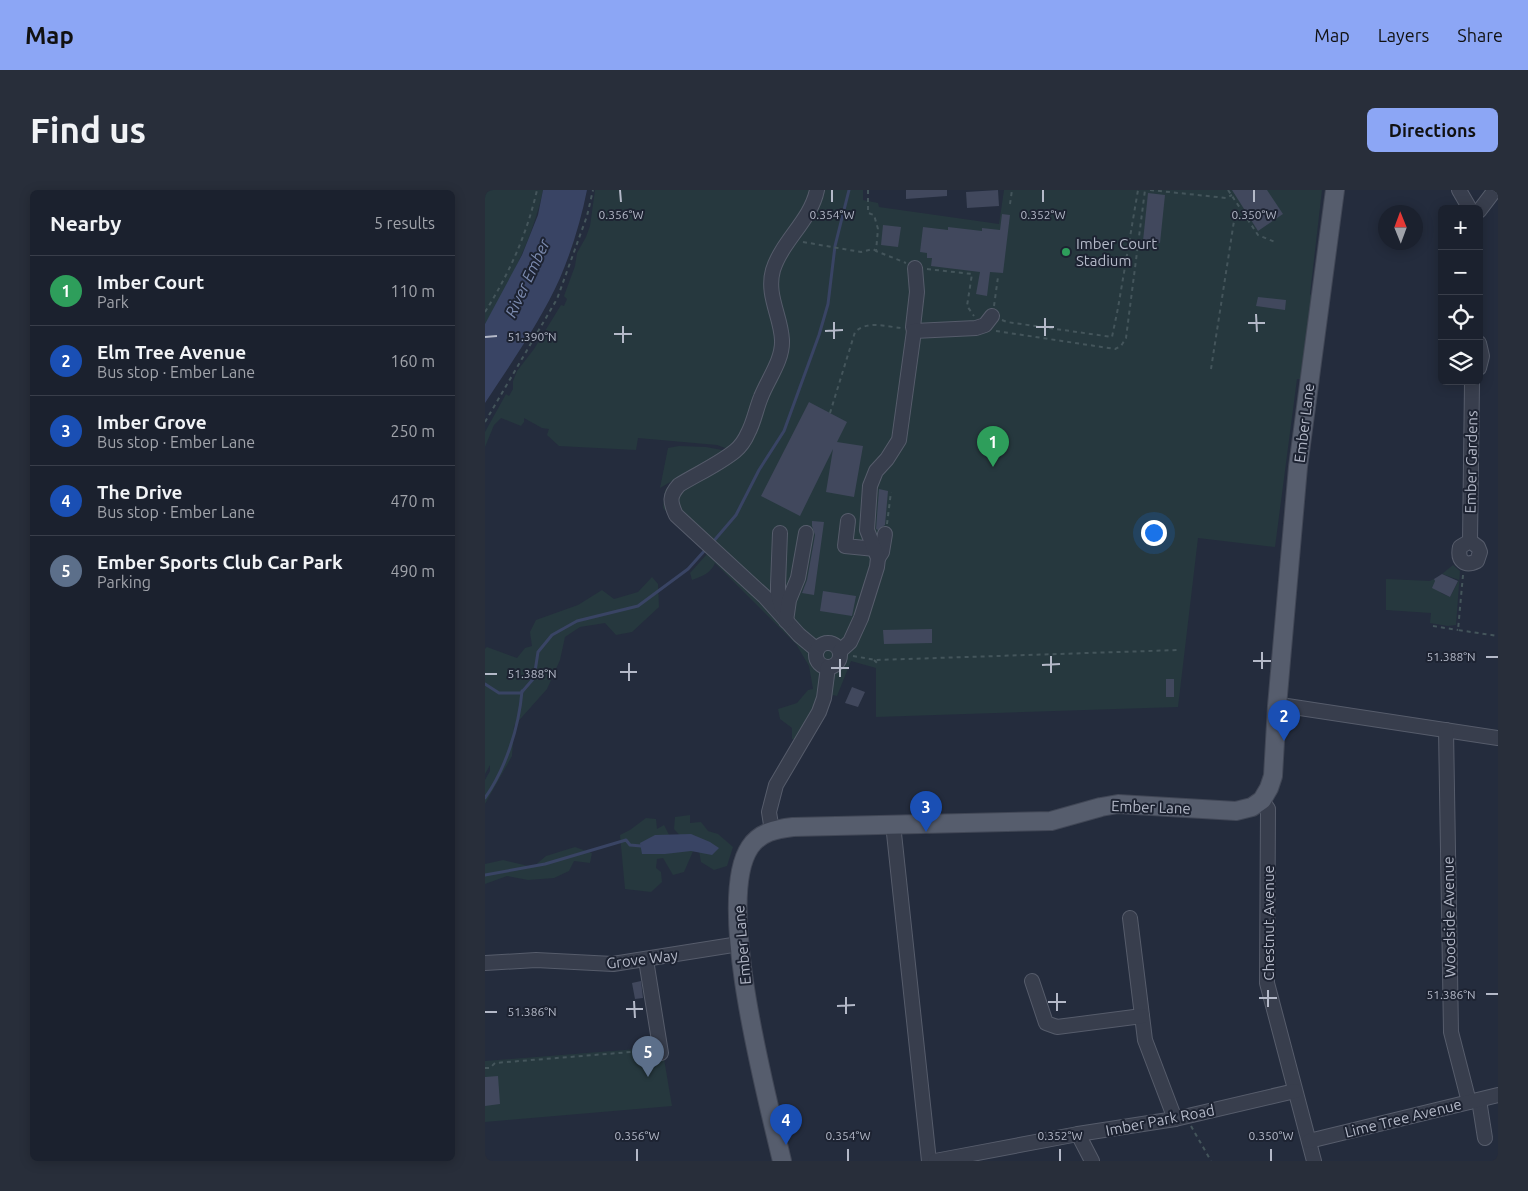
<!DOCTYPE html>
<meta charset="utf-8">
<style>
body{margin:0;font-family:Ubuntu,sans-serif;background:#282e3a;color:#f1f3f6}
.controls{position:absolute;right:15px;top:15px;display:grid;overflow:hidden;border-radius:8px;box-shadow:0 2px 12px #0003}
.controls button{width:45px;height:45px;display:grid;place-items:center;padding:0;border:0;border-bottom:1px solid #393e4a;background:#1b212e;color:#f1f3f6;font:25px sans-serif}
.compass{position:absolute;left:893px;top:15px;width:45px;height:45px;border-radius:50%;background:#1b212e;box-shadow:0 2px 12px #0003;rotate:359deg}
.you{position:absolute;left:668px;top:342px;width:18px;height:18px;margin:-12px;border:4px solid #fff;border-radius:50%;background:#1a73e8;box-shadow:0 0 0 8px #1a73e833}
.badge{display:grid;place-items:center;width:32px;height:32px;border-radius:50%;background:#8ca6f5;color:#fff;font-size:16px;font-weight:700}
.pin{position:absolute;translate:-50% -41px;filter:drop-shadow(0 1px 2px #0008)}
.pin::after{content:'';position:absolute;top:26px;width:18px;height:15px;background:inherit;clip-path:polygon(0 0,100% 0,50% 100%)}
.list{margin:0;padding:0;list-style:none}
h2{display:flex;justify-content:space-between;align-items:center;height:65px;margin:0;padding:0 20px;font-size:21px}
h2 small{font-size:16px;font-weight:400;color:#a0a3aa}
.list li{display:grid;grid-template-columns:32px 1fr auto;gap:15px;align-items:center;box-sizing:border-box;height:70px;padding:0 20px;border-top:1px solid #393e4a}
.list b{display:block;font-size:19px;white-space:nowrap}
.list p{margin:0;font-size:16px;white-space:nowrap;color:#a0a3aa}
.list em{font-size:16px;font-style:normal;color:#a0a3aa}
.icon{flex:none;width:28px;height:28px;fill:none;stroke:currentColor;stroke-width:2;stroke-linecap:round;stroke-linejoin:round}
.map{position:relative;flex:none;width:1013px;height:971px;overflow:hidden;border-radius:8px}
header{display:flex;align-items:center;gap:30px;box-sizing:border-box;height:70px;padding:0 25px;background:#8ca6f5;color:#111}
header strong{font-size:24px}
nav{display:flex;gap:28px;margin-inline-start:auto;font-size:18px}
.intro{display:flex;align-items:center;justify-content:space-between;box-sizing:border-box;height:120px;padding:0 30px}
h1{margin:0;font-size:35px}
.button{padding:12px 22px;border-radius:8px;background:#8ca6f5;color:#111;font-size:18px;font-weight:700}
main{display:flex;gap:30px;padding:0 30px}
aside{flex:1;background:#1b212e;border-radius:8px;box-shadow:0 2px 12px #0003}
.map>svg:first-child{display:block}
</style>
<header>
<strong>Map</strong>
<nav><a>Map</a><a>Layers</a><a>Share</a></nav>
</header>
<div class="intro"><h1>Find us</h1><a class="button">Directions</a></div>
<main>
<aside>
<h2>Nearby<small>5 results</small></h2>
<ul class="list">
<li><span class="badge" style="background:#2e9e5b">1</span><div><b>Imber Court</b><p>Park</p></div><em>110 m</em></li>
<li><span class="badge" style="background:#1a4fb4">2</span><div><b>Elm Tree Avenue</b><p>Bus stop · Ember Lane</p></div><em>160 m</em></li>
<li><span class="badge" style="background:#1a4fb4">3</span><div><b>Imber Grove</b><p>Bus stop · Ember Lane</p></div><em>250 m</em></li>
<li><span class="badge" style="background:#1a4fb4">4</span><div><b>The Drive</b><p>Bus stop · Ember Lane</p></div><em>470 m</em></li>
<li><span class="badge" style="background:#5c6f8a">5</span><div><b>Ember Sports Club Car Park</b><p>Parking</p></div><em>490 m</em></li>
</ul>
</aside>
<div class="map">
<svg width="1013" height="971" viewBox="0 0 1013 971">
<rect width="100%" height="100%" fill="#242c3d"/>
<g fill="#26383e">
<path d="M0,0H58C48,48 25,92 0,134Z"/>
<path d="M110,0H378V10L393,13L394,17L514,34L519,0H837L825,104L829,108L828,117L824,126L823,148L817,189H812L790,357L713,348L693,517L391,527V478L366,471L352,506L348,505L343,515L323,526L310,549H307V538L295,529L293,519L312,513L323,500L328,499L324,476L311,454L230,373C226,383 218,386 207,390L205,383L222,364L178,318L180,300L187,293L243,259L232,255L153,248L151,260L74,256L62,245L64,239L57,238L39,228V232L36,236L16,228L9,235L0,257V242L21,204L24,206L28,199V191L32,181L49,159L76,115L79,116L82,109L79,106L90,76L92,63L101,47L105,36Z"/>
<polygon points="194,256 221,257 237,260 237,262 175,298 183,258"/>
<polygon points="968,375 975,381 971,435 963,436 945,433 946,423 901,420 901,389 945,391 949,389 956,403 965,407 974,390 957,384"/>
<polygon points="167,387 173,394 174,417 147,442 131,445 120,433 95,437 80,447 75,470 62,499 29,536 27,566 0,614 0,590 5,581 5,575 0,584 0,459 2,457 32,468 40,458 47,456 45,442 51,430 93,415 117,400 129,409 153,402"/>
<polygon points="205,625 205,633 216,632 223,641 233,644 248,657 242,676 229,680 216,672 214,661 209,659 199,682 188,685 178,668 172,669 171,678 176,682 177,692 166,702 140,699 135,645 145,640 161,628 171,629 172,639 179,635 191,659 201,652 189,639 190,627"/>
<polygon points="90,657 107,663 105,673 89,671 84,681 69,688 43,690 22,686 0,694 0,674 18,670 48,677 61,666"/>
<polygon points="177,857 187,916 0,932 0,871"/>
</g>
<g fill="#394464">
<path d="M58,0H102C96,30 87,60 75,88C57,129 25,175 0,213V134L37,65L53,25Z"/>
<polygon points="206,644 225,652 234,658 227,665 206,661 180,664 157,664 155,653 170,645"/>
</g>
<g fill="none" stroke-linecap="round" stroke-linejoin="round">
<g stroke="#394464" stroke-width="3">
<polyline points="227,353 251,325 274,280 299,241 334,145 343,114 350,56 364,0"/>
<polyline points="0,494 14,503 36,503 49,488 53,462 67,445 92,431 153,416 203,379 221,359"/>
<path d="M0,608C21,578 34,537 37,501"/>
<polyline points="0,685 60,674 141,650 145,655 156,656"/>
</g>
</g>
<g fill="#41485d">
<polygon points="421,0 462,0 462,6 421,9"/>
<polygon points="513,0 514,16 482,18 481,2"/>
<polygon points="747,0 782,0 798,24 773,41"/>
<polygon points="663,3 680,5 675,53 658,51"/>
<polygon points="517,24 525,25 518,83 505,82 502,106 491,104 495,82 446,76 447,68 442,68 442,63 435,62 438,37 463,40 463,37 497,41 497,38 515,40"/>
<polygon points="398,35 416,37 413,57 396,55"/>
<polygon points="773,107 801,110 800,120 771,116"/>
<polygon points="324,212 362,232 352,252 378,256 369,307 341,302 348,259 315,326 276,306"/>
<polygon points="394,299 403,301 400,335 393,340 391,339"/>
<polygon points="327,331 339,332 329,405 317,403 322,390 330,345 327,336"/>
<polygon points="957,384 973,391 965,407 947,398 950,391 949,389"/>
<polygon points="338,401 371,406 367,426 335,421"/>
<polygon points="447,439 447,453 399,454 398,440"/>
<rect x="681" y="489" width="8" height="18"/>
<polygon points="367,497 380,502 373,517 360,513"/>
<polygon points="156,791 158,808 150,809 147,793"/>
<polygon points="13,886 15,914 0,916 0,887"/>
</g>
<g fill="none" stroke-linecap="round" stroke-linejoin="round">
<g stroke="#565c6b" stroke-width="16">
<g id="minor">
<path d="M332,0C326,30 297,51 288,80C281,105 296,126 297,150C298,170 283,189 276,207C271,219 269,232 263,243C260,250 256,256 250,261C234,274 212,284 194,295C184,306 185,312 191,325L279,406L314,445L332,460"/>
<polyline points="974,0 985,19"/>
<polyline points="994,21 1010,0"/>
<polyline points="429,141 428,137 432,102 430,78"/>
<polyline points="994,153 997,166 994,178"/>
<polyline points="363,331 360,356 390,359"/>
<polyline points="295,343 293,395 293,404 299,426"/>
<path d="M985,351L975,357C972,371 980,377 992,371L995,362L993,357L985,351L987,193"/>
<polyline points="393,368 397,362 400,344"/>
<polyline points="301,431 304,410 313,388 321,343"/>
<circle cx="343" cy="465" r="12"/>
<polyline points="355,461 365,452 376,428 392,377 393,368 382,340 385,296 391,281 402,269 414,250 429,141 491,138 500,135 507,126"/>
<polyline points="792,516 802,516 1013,548"/>
<polyline points="961,540 966,842 984,912"/>
<polyline points="777,610 783,619 782,793 829,971"/>
<polyline points="408,634 444,971"/>
<polyline points="287,641 284,622 291,595 334,522 339,508 343,477"/>
<polyline points="645,728 660,850 690,929"/>
<polyline points="161,770 176,863"/>
<polyline points="0,773 51,770 128,774 254,754"/>
<polyline points="547,791 561,833 572,837 657,826"/>
<polyline points="994,910 1000,948"/>
<polyline points="593,944 607,971"/>
<polyline points="824,951 1013,905"/>
<polyline points="450,971 593,944 690,929 810,901"/>
</g>
</g>
<g stroke="#414756" stroke-width="20">
<path id="major" d="M297,971C282,907 229,710 265,657C275,642 291,639 308,637L566,631L616,617L633,614L751,621L767,617L777,610L784,598L788,586L792,516L813,277L850,0"/>
</g>
<g stroke="#44555b" stroke-width="2" stroke-dasharray="4 4" stroke-linecap="butt">
<polyline points="383,0 383,23 389,25 393,39 391,61 421,73"/>
<polyline points="665,0 741,8 747,5"/>
<polyline points="743,0 759,24"/>
<polyline points="525,14 527,0"/>
<polyline points="318,52 376,62 388,59 391,61"/>
<polyline points="442,79 487,84 482,116 489,126"/>
<polyline points="509,116 513,87"/>
<path d="M0,122C24,84 42,44 52,0"/>
<polyline points="517,130 522,132 627,147 633,118 653,0"/>
<polyline points="511,141 630,159 636,156 641,148 660,0"/>
<polyline points="726,179 749,31 759,24 773,45 790,52"/>
<path d="M345,223L370,142C382,130 402,137 417,138"/>
<polyline points="0,232 72,109 102,26 108,0"/>
<polyline points="402,334 406,302"/>
<polyline points="978,385 973,440 1013,446"/>
<polyline points="948,436 973,440"/>
<polyline points="368,466 391,470 694,460"/>
<polyline points="389,470 394,475"/>
<polyline points="0,878 5,878 10,873 146,862 156,870 156,873"/>
<polyline points="706,936 726,971"/>
</g>
<use href="#minor" stroke="#383e4d" stroke-width="14"/>
<use href="#major" stroke="#565d6d" stroke-width="18"/>
</g>
<path fill="none" stroke="#b4b9c8" stroke-width="2" d="M135,0L136,12M347,0V12M558,0V12M769,0V12M771,124L772,142M560,128V146M349,132V149M763,133H780M138,136V153M551,137H569M340,141L358,140M129,144H147M0,147L12,146M777,462V479M566,466V483M1001,467H1013M355,469V487M768,471H786M144,473V491M557,475L575,474M346,478H364M135,482H152M0,484H12M783,800V817M572,803V821M1001,804H1013M361,807V824M774,808H792M149,811L150,828M563,812H581M352,816L370,815M141,819H158M0,822H12M152,959V971M363,959V971M575,959V971M786,959V971"/>
<circle fill="#2e9e5b" stroke="#1d2332" stroke-width="2" cx="581" cy="62" r="5"/>
<g text-anchor="middle" dominant-baseline="central" stroke-width="4" stroke-linejoin="round" paint-order="stroke">
<g font-size="15" fill="#b4b9c8" stroke="#1d2332" text-anchor="start">
<text x="591" y="53">Imber Court<tspan x="591" dy="17">Stadium</tspan></text>
</g>
<g font-size="15" fill="#b4b9c8" stroke="#1d2332">
<text transform="translate(819 233) rotate(-83)">Ember Lane</text>
<text transform="translate(986 272) rotate(-89)">Ember Gardens</text>
<text transform="translate(666 617) rotate(2)">Ember Lane</text>
<text transform="translate(964 727) rotate(-91)">Woodside Avenue</text>
<text transform="translate(783 733) rotate(-90)">Chestnut Avenue</text>
<text transform="translate(257 755) rotate(-95)">Ember Lane</text>
<text transform="translate(157 769) rotate(-7)">Grove Way</text>
<text transform="translate(918 928) rotate(-14)">Lime Tree Avenue</text>
<text transform="translate(675 930) rotate(-11)">Imber Park Road</text>
</g>
<g font-size="16" font-style="italic" fill="#7c8baf" stroke="#1d2332">
<text transform="translate(42 88) rotate(-65)">River Ember</text>
</g>
</g>
<g font-size="12" text-anchor="middle" fill="#b4b9c8" stroke="#1d2332" stroke-width="4" stroke-linejoin="round" paint-order="stroke">
<text x="136" y="29">0.356°W</text>
<text x="347" y="29">0.354°W</text>
<text x="558" y="29">0.352°W</text>
<text x="769" y="29">0.350°W</text>
<text x="47" y="151">51.390°N</text>
<text x="966" y="471">51.388°N</text>
<text x="47" y="488">51.388°N</text>
<text x="966" y="809">51.386°N</text>
<text x="47" y="826">51.386°N</text>
<text x="152" y="950">0.356°W</text>
<text x="363" y="950">0.354°W</text>
<text x="575" y="950">0.352°W</text>
<text x="786" y="950">0.350°W</text>
</g>
</svg>
<div class="controls">
<button>+</button>
<button>−</button>
<button><svg class="icon" aria-label="locate" viewBox="0 0 24 24"><circle cx="12" cy="12" r="6"/><path d="M12 2v4M12 18v4M2 12h4M18 12h4"/></svg></button>
<button><svg class="icon" aria-label="layers" viewBox="0 0 24 24"><path d="M12 4l9 5-9 5-9-5zM3 14l9 5 9-5"/></svg></button>
</div>
<svg class="compass" viewBox="-18 -18 36 36"><path d="M0-13l5 13h-10z" fill="#e53935"/><path d="M0 13l5-13h-10z" fill="#a0a3aa"/></svg>
<div class="you"></div>
<div class="pin badge" style="left:508px;top:277px;background:#2e9e5b">1</div>
<div class="pin badge" style="left:799px;top:551px;background:#1a4fb4">2</div>
<div class="pin badge" style="left:441px;top:642px;background:#1a4fb4">3</div>
<div class="pin badge" style="left:301px;top:955px;background:#1a4fb4">4</div>
<div class="pin badge" style="left:163px;top:887px;background:#5c6f8a">5</div>
</div>
</main>
